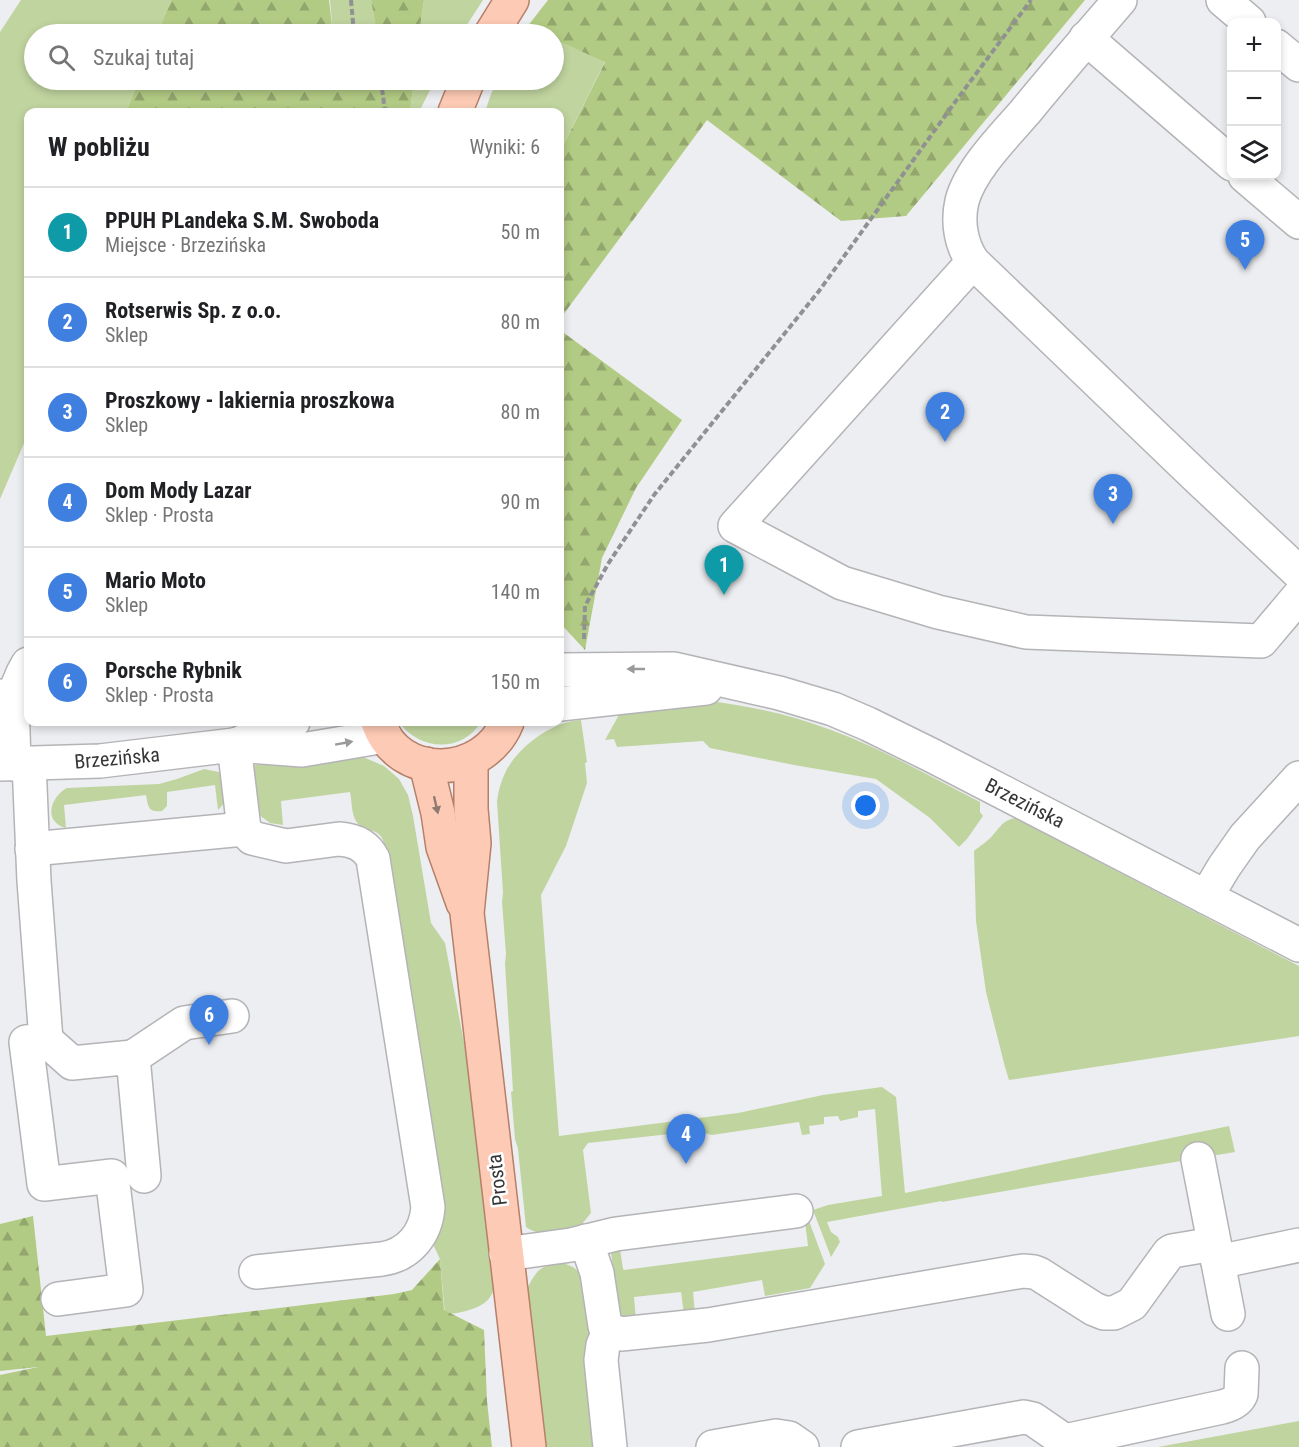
<!DOCTYPE html>
<html lang="pl">
<meta charset="utf-8">
<style>
body{margin:0;font-family:"Roboto Condensed",sans-serif;background:#f2f2f2;color:#202124}
.controls{position:absolute;right:18px;top:18px;display:grid;overflow:hidden;border-radius:12px;box-shadow:0 3px 9px #0003}
.controls button{width:54px;height:54px;display:grid;place-items:center;padding:0;border:0;border-bottom:2px solid #e0e0e0;background:#fff;color:#202124;font:30px sans-serif}
.you{position:absolute;left:866px;top:806px;width:21px;height:21px;margin:-15px;border:4px solid #fff;border-radius:50%;background:#1a73e8;box-shadow:0 0 0 9px #1a73e833}
.badge{display:grid;place-items:center;width:39px;height:39px;border-radius:50%;background:#1a73e8;color:#fff;font-size:20px;font-weight:700}
.pin{position:absolute;translate:-50% -50px;filter:drop-shadow(0 2px 3px #0008)}
.pin::after{content:'';position:absolute;top:32px;width:21px;height:18px;background:inherit;clip-path:polygon(0 0,100% 0,50% 100%)}
.list{margin:0;padding:0;list-style:none}
h2{display:flex;justify-content:space-between;align-items:center;height:78px;margin:0;padding:0 24px;font-size:26px}
h2 small{font-size:20px;font-weight:400;color:#757577}
.list li{display:grid;grid-template-columns:39px 1fr auto;gap:18px;align-items:center;box-sizing:border-box;height:90px;padding:0 24px;border-top:2px solid #e0e0e0}
.list b{display:block;font-size:22px;white-space:nowrap}
.list p{margin:0;font-size:20px;white-space:nowrap;color:#757577}
.list em{font-size:20px;font-style:normal;color:#757577}
.icon{flex:none;width:33px;height:33px;fill:none;stroke:currentColor;stroke-width:2;stroke-linecap:round;stroke-linejoin:round}
.map{position:relative;flex:none;width:1299px;height:1447px;overflow:hidden}
.search{position:absolute;background:#fff;box-shadow:0 3px 9px #0003;left:24px;top:24px;width:540px;height:66px;display:flex;align-items:center;gap:15px;box-sizing:border-box;padding:0 21px;border-radius:33px;color:#757577;font-size:22px}
.panel{position:absolute;background:#fff;box-shadow:0 3px 9px #0003;left:24px;top:108px;width:540px;height:618px;border-radius:12px}
.map>svg:first-child{display:block}
</style>
<div class="map">
<svg width="1299" height="1447" viewBox="0 0 1299 1447">
<defs>
<pattern id="forest-firs" width="22" height="20" patternUnits="userSpaceOnUse" patternTransform="scale(1.5)"><rect width="22" height="20" fill="#b2cb84"/><path d="M5 1l3.5 6h-7zM16 11l3.5 6h-7z" fill="#92a66d"/></pattern>
</defs>
<rect width="100%" height="100%" fill="#edeef1"/>
<g fill="#c0d49f">
<polygon points="21,0 171,0 157,34 34,34 34,80 139,80 126,112 28,112 28,434 0,499 0,32"/>
<polygon points="330,0 371,0 377,34 333,34"/>
<polygon points="424,0 483,0 461,34 419,34"/>
<polygon points="554,39 605,61 560,152 560,112 485,112 491,94 498,80 554,80"/>
<polygon points="414,80 435,80 419,112 410,112"/>
<path d="M693,699C740,704 787,713 831,730C883,749 931,777 980,802V812L983,816L967,839L959,847L930,818L876,779L794,765L710,748L703,741L617,747L614,739L605,740L625,704Z"/>
<path d="M581,720L587,762L585,763L587,783L566,846L541,895L559,1136L738,1113L823,1095L882,1087L896,1097L905,1193L1229,1126L1235,1152L1050,1183L942,1202V1201L827,1222L831,1232L838,1237L840,1242L831,1257L813,1210L828,1205L882,1196L875,1109L858,1111V1117L840,1121L838,1116L824,1117V1124L809,1126L810,1134L802,1135L799,1122L712,1135L697,1131L588,1143L583,1150L591,1213L577,1230C560,1232 541,1238 526,1227L518,1149L515,1139L511,1092L513,1091L505,964L506,954L502,902L503,893L497,802C498,791 501,781 506,771C519,746 553,721 581,720Z"/>
<path d="M399,722H481C462,753 419,751 399,722Z"/>
<path d="M348,756L363,757L384,766L399,779L408,795L413,816L431,923L445,943L466,1053L494,1288C490,1309 462,1312 445,1315L440,1259L431,1240L398,942L383,840C377,826 364,834 356,821C351,813 352,800 350,792L281,801L283,825L270,823L258,814L252,774L255,765Z"/>
<path d="M204,769L219,772L223,774L226,801L218,810L215,785L167,792V806L162,811C148,813 148,806 146,795L64,805L66,828C43,822 50,797 67,788L159,784L177,779Z"/>
<path d="M1015,818L1299,966V1036L1009,1080L1005,1067L986,992L976,921L974,851C980,846 988,841 993,835C1000,827 1003,820 1015,818Z"/>
<polygon points="804,1213 806,1213 825,1264 810,1288 765,1296 762,1280 693,1292 695,1314 684,1314 681,1292 634,1297 636,1320 626,1318 618,1312 611,1252 620,1249 623,1269 624,1270 808,1246"/>
<path d="M561,1263C573,1265 580,1271 585,1282L601,1447H545L527,1289C536,1271 540,1265 561,1263Z"/>
<polygon points="1299,1421 1299,1447 1158,1447"/>
</g>
<g fill="url(#forest-firs)">
<polygon points="171,0 329,0 333,34 157,34"/>
<polygon points="371,0 424,0 419,34 377,34"/>
<polygon points="548,0 1085,0 906,216 841,221 707,120 560,319 560,152 605,62 554,39 554,34 544,34 527,27"/>
<polygon points="139,80 337,80 338,83 375,80 414,80 410,112 126,112"/>
<polygon points="560,330 682,420 636,488 602,558 585,650 560,623"/>
<polygon points="33,1216 46,1336 394,1294 412,1290 440,1259 444,1310 484,1330 487,1401 492,1447 0,1447 0,1375 38,1367 0,1371 0,1224"/>
</g>
<g fill="none" stroke-linecap="round" stroke-linejoin="round">
<g stroke="#b4b4b7" stroke-width="36">
<g id="minor">
<path d="M1120,0C1088,37 1056,74 1025,112C1004,136 970,170 962,201C957,222 961,245 973,262L1198,478L1299,573"/>
<polyline points="1223,0 1249,22"/>
<polyline points="1086,38 1232,164"/>
<polyline points="1276,46 1299,65"/>
<polyline points="1245,176 1299,222"/>
<polyline points="973,262 735,526 842,583 938,612 1026,632 1261,641 1299,596"/>
<polyline points="560,670 674,669 779,693 833,709 868,724 931,755 1299,945"/>
<polyline points="0,696 12,699 14,764"/>
<polyline points="12,699 23,673 28,664"/>
<polyline points="560,704 706,688"/>
<polyline points="242,742 293,722"/>
<path d="M234,745L244,829L252,838L286,846L339,839C354,840 366,845 373,859L428,1207C426,1234 409,1255 382,1259L256,1272"/>
<polyline points="29,763 34,881 46,1040 26,1042 44,1184 112,1176 126,1290 58,1299"/>
<polyline points="0,764 100,761 234,745 302,750 385,736"/>
<polyline points="32,849 244,829"/>
<polyline points="1206,897 1224,867 1245,837 1299,778"/>
<polyline points="46,1040 72,1063 133,1057 144,1176"/>
<polyline points="133,1057 184,1023 232,1016"/>
<polyline points="1198,1159 1228,1314"/>
<polyline points="586,1241 597,1273 605,1326 610,1330 621,1334 708,1325 1023,1271 1034,1272 1039,1274 1094,1309 1104,1313 1114,1313 1132,1304 1169,1253 1172,1251 1214,1244"/>
<polyline points="506,1254 571,1245 616,1234 796,1211"/>
<polyline points="1218,1262 1299,1245"/>
<polyline points="610,1447 601,1360 603,1345 610,1330"/>
<polyline points="713,1447 776,1436 789,1438 802,1447"/>
<path d="M858,1447L1024,1417L1033,1419L1065,1441L1222,1407C1230,1405 1238,1402 1241,1394L1242,1368"/>
</g>
</g>
<g stroke="#b67f68" stroke-width="36">
<g id="major">
<polyline points="491,34 512,0"/>
<polyline points="455,112 468,80"/>
<path d="M378,722C398,782 484,779 507,722"/>
<polyline points="471,760 471,809 474,843 467,913 529,1447"/>
<polyline points="426,764 438,813 443,847 463,903"/>
</g>
</g>
<g stroke="#909193" stroke-width="4" stroke-dasharray="6 3" stroke-linecap="butt">
<polyline points="351,0 354,34"/>
<polyline points="381,80 385,112"/>
<polyline points="584,639 585,606 608,564 654,495 819,291 958,98 1031,0"/>
</g>
<use href="#minor" stroke="#fff" stroke-width="33"/>
<use href="#major" stroke="#fdcab5" stroke-width="33"/>
</g>
<defs><path id="oneway-solid" d="M-6-.8H1V-3.2L6.5 0L1 3.2V.8H-6Z" transform="scale(1.5)"/></defs>
<g fill="#9a9a9b">
<use href="#oneway-solid" transform="translate(636 669) rotate(180)"/>
<use href="#oneway-solid" transform="translate(344 743) rotate(-10)"/>
</g>
<use fill="#907970" href="#oneway-solid" transform="translate(436 805) rotate(77)"/>
<g text-anchor="middle" dominant-baseline="central" stroke-width="5" stroke-linejoin="round" paint-order="stroke">
<g font-size="20" fill="#363637" stroke="#fff">
<text transform="translate(117 758) rotate(-5)">Brzezińska</text>
<text transform="translate(1025 803) rotate(27)">Brzezińska</text>
<text transform="translate(497 1180) rotate(-97)">Prosta</text>
</g>
</g>
</svg>
<div class="controls">
<button>+</button>
<button>−</button>
<button><svg class="icon" aria-label="layers" viewBox="0 0 24 24"><path d="M12 4l9 5-9 5-9-5zM3 14l9 5 9-5"/></svg></button>
</div>
<div class="you"></div>
<div class="pin badge" style="left:724px;top:595px;background:#0f9aa8">1</div>
<div class="pin badge" style="left:945px;top:442px;background:#3f7fe0">2</div>
<div class="pin badge" style="left:1113px;top:524px;background:#3f7fe0">3</div>
<div class="pin badge" style="left:686px;top:1164px;background:#3f7fe0">4</div>
<div class="pin badge" style="left:1245px;top:270px;background:#3f7fe0">5</div>
<div class="pin badge" style="left:209px;top:1045px;background:#3f7fe0">6</div>
<div class="search"><svg class="icon" aria-label="search" viewBox="0 0 24 24"><circle cx="10" cy="10" r="6"/><path d="M15 15l6 6"/></svg>Szukaj tutaj</div>
<section class="panel">
<h2>W pobliżu<small>Wyniki: 6</small></h2>
<ul class="list">
<li><span class="badge" style="background:#0f9aa8">1</span><div><b>PPUH PLandeka S.M. Swoboda</b><p>Miejsce · Brzezińska</p></div><em>50 m</em></li>
<li><span class="badge" style="background:#3f7fe0">2</span><div><b>Rotserwis Sp. z o.o.</b><p>Sklep</p></div><em>80 m</em></li>
<li><span class="badge" style="background:#3f7fe0">3</span><div><b>Proszkowy - lakiernia proszkowa</b><p>Sklep</p></div><em>80 m</em></li>
<li><span class="badge" style="background:#3f7fe0">4</span><div><b>Dom Mody Lazar</b><p>Sklep · Prosta</p></div><em>90 m</em></li>
<li><span class="badge" style="background:#3f7fe0">5</span><div><b>Mario Moto</b><p>Sklep</p></div><em>140 m</em></li>
<li><span class="badge" style="background:#3f7fe0">6</span><div><b>Porsche Rybnik</b><p>Sklep · Prosta</p></div><em>150 m</em></li>
</ul>
</section>
</div>
